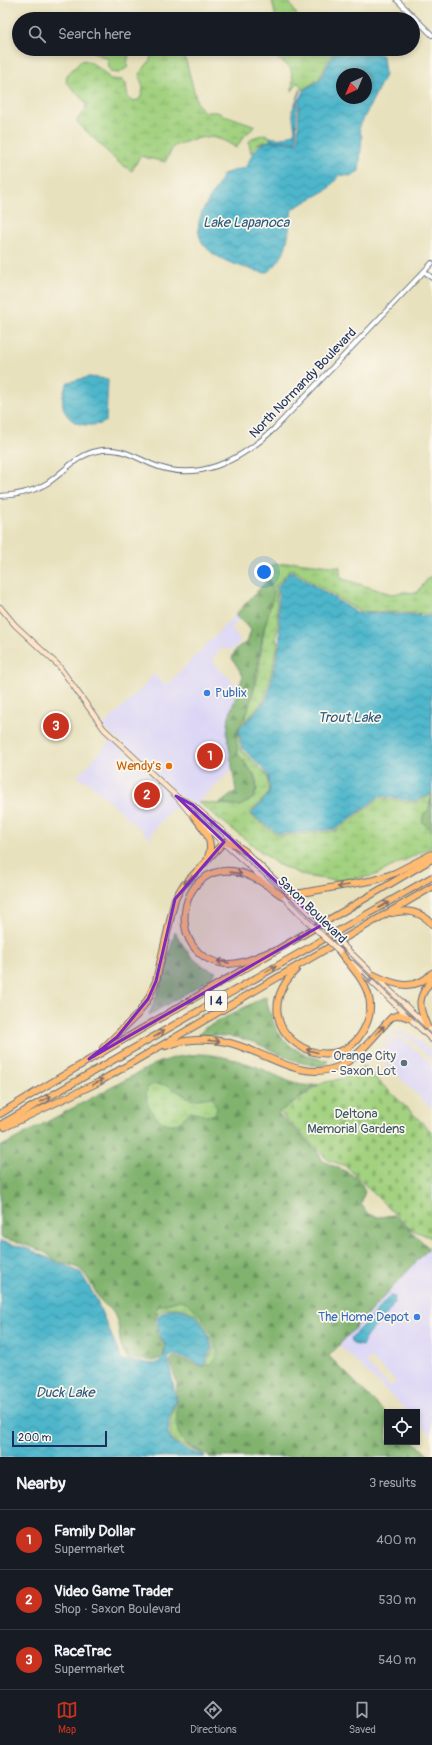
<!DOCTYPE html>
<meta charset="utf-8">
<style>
body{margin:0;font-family:Pangolin,sans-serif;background:#20242c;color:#f1f3f6}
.controls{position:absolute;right:12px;bottom:12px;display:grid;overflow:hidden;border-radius:0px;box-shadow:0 2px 6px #0003}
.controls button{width:36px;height:36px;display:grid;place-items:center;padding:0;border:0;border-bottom:1px solid #363941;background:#171b24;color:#f1f3f6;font:20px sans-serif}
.compass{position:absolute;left:336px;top:68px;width:36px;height:36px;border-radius:50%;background:#171b24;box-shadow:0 2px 6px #0003;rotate:224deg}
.scale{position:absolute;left:12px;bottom:10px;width:95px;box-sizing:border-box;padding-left:4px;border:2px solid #1b2f5e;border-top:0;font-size:11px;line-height:14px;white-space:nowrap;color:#1b2f5e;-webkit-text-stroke:3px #fbf7ec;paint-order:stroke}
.you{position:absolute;left:264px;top:572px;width:14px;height:14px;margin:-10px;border:3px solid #fff;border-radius:50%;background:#1a73e8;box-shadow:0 0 0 6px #1a73e833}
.badge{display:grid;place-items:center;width:26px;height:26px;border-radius:50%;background:#c8321e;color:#fff;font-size:13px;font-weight:700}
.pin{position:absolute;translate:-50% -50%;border:2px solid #fff;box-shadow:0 1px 4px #0006}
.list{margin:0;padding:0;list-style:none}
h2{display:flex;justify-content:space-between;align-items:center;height:52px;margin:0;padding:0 16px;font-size:17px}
h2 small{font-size:13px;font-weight:400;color:#9ea1a6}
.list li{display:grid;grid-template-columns:26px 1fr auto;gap:12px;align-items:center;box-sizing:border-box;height:60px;padding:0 16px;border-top:1px solid #363941}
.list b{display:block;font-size:15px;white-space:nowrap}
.list p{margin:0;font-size:13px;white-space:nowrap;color:#9ea1a6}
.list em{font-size:13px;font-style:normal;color:#9ea1a6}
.icon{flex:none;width:22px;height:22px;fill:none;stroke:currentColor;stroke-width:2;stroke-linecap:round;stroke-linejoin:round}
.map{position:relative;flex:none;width:432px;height:1457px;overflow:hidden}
.search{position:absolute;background:#171b24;box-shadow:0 2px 6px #0003;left:12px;right:12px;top:12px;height:44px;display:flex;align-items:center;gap:10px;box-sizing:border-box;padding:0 14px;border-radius:22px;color:#9ea1a6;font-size:15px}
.sheet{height:232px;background:#171b24}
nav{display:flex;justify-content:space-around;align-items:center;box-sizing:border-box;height:56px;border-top:1px solid #363941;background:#171b24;font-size:11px;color:#9ea1a6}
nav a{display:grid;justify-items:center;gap:2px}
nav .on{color:#c8321e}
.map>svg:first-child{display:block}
</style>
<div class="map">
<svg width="432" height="1457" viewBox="0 0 432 1457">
<defs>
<pattern id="forest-firs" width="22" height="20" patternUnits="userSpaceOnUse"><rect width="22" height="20" fill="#81b36e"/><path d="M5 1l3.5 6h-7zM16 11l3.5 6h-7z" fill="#69925e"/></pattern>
<pattern id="wetland-marsh" width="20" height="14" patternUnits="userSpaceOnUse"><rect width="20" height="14" fill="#a2d17f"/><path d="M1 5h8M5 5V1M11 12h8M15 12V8" fill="none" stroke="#8bb470"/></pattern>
<pattern id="cemetery-stones" width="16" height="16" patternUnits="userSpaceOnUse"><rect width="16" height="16" fill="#a2d17f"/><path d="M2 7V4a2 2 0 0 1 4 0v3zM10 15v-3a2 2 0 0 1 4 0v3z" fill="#8bb470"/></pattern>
<pattern id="water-waves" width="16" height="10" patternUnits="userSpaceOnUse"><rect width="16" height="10" fill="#4db6cb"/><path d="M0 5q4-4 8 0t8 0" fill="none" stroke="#3f94a8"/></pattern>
</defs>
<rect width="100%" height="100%" fill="#fbf7ec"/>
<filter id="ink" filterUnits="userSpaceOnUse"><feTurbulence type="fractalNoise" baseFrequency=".025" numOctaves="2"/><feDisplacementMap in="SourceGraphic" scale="8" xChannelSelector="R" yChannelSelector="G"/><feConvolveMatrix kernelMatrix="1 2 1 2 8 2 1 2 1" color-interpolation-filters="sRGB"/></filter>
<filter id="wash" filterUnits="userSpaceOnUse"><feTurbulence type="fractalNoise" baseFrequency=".012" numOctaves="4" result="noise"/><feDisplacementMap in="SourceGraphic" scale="16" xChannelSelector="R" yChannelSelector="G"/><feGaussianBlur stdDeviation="0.9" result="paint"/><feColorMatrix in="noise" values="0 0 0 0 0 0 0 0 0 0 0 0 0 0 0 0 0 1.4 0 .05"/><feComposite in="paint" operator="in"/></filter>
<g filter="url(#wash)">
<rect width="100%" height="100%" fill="#e8e1bd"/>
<g fill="#dcd6f6" fill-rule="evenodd">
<polygon points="235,615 239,619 231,629 240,640 239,643 232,650 222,648 212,658 216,666 236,684 241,682 229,716 227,733 232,770 198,802 193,804 177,794 103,726 147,683 153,674 166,686"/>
<polygon points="112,739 183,807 172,809 168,813 151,833 152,840 89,783 77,777"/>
<polygon points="400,1031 413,1036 432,1051 432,1060 411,1040 401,1035 394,1036 377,1053 386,1040 395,1032"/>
<polygon points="400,1038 408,1043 432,1065 432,1109 378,1056 393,1041"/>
<path d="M432,1245V1435L417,1421V1412H408L339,1345ZM394,1305L364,1338L362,1346L352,1343ZM370,1358L396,1381L391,1387L366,1363Z"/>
</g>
<polygon fill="#a2d17f" stroke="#5e806e" points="92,49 130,49 127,64 128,67 119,73 111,72 109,68 108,59 93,52"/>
<g fill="url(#forest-firs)" stroke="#4e7166" fill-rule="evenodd">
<path d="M268,576C270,581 274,588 274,593C275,603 265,621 263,632C258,659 257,683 248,710C246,717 238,727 237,731C231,768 264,765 254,798L240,806L219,804L236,791L227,734L229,716L243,676L232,658C235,650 238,645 247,643L251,630L235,615L265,583Z"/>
<polygon points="432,794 432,831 422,822 424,813 430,805"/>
<path d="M175,932C187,953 193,963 216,972L209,980L149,1015L158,991Z"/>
<path d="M266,996C274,1037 287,1052 328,1061L323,1066C296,1066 275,1050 250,1041C234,1035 215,1036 198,1035L205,1028Z"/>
<path d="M200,1054C220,1055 238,1060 257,1067C276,1074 297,1090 318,1084L278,1113L316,1150L323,1161L351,1174L361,1183L365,1191L361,1204L368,1214L379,1217L394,1215L429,1248L329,1356L387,1414V1442H415L430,1457H210L185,1443L179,1436L176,1428L177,1384L170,1361L173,1357L191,1362L203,1367L205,1365H210L216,1347L201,1316L180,1300L160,1306L155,1310L158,1314L155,1318L157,1334L165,1346L163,1357L153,1361C148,1359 134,1360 128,1359C116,1346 122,1330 115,1316C110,1306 106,1307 101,1301C94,1291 87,1272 76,1267C70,1265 64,1264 58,1262C54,1260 50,1256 46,1253C38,1249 7,1238 0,1238V1147L155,1064L176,1057ZM180,1092L192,1100L204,1098L196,1114L191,1112C184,1115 181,1121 174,1124L159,1119Z"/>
</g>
<g fill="url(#wetland-marsh)" stroke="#5e806e">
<polygon points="272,0 288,0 299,19 276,19"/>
<path d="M154,49H183L197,103L204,112H216L256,126L244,136L236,148C213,131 199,137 174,146L165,162L140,156L132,171L118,162L77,122L78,118L86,110V103L66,82L67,75L82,60C93,61 103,71 110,79L122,80L126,84L128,98L132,101L139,100C146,88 142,87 139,74L149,62Z"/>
<polygon points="274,49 334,49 319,79 303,90 298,82 292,91 293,79 290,67 278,59"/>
<path d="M265,134L270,137L271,141C261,141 256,145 251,153L249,142L252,138Z"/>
<polygon points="296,562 340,567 340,575 343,579 391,594 405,592 417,593 429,577 432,576 432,614 363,611 357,610 291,569 276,586 278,629 276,637 278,645 265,699 238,730 240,749 267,775 269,793 249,814 279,836 336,831 380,798 416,803 432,794 428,811 424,813 422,822 432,831 432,847 373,876 337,881 305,876 277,864 198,802 240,806 254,798 257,789 256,779 253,773 238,754 236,739 239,727 245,720 258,676 264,630 274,593 268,576 268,569 272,565"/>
<path d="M154,1084L167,1085L192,1100L212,1097L217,1108L215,1114L207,1116L191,1112C184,1115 182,1124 174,1124C156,1126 141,1101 148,1087Z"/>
<path d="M180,1300C202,1309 214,1334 218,1356L210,1365H205L214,1348C210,1336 205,1322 196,1315C186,1307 166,1304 158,1314L155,1310L160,1306Z"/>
<path d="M177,1400C177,1428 172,1441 203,1453L189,1449L172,1441C168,1425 171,1414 177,1400Z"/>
</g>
<polygon fill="url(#cemetery-stones)" stroke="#5e806e" points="363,1066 432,1132 432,1238 410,1229 346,1166 328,1160 279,1112 322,1083 344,1078"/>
<g fill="url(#water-waves)" stroke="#347294" fill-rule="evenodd">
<path d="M336,49H371L383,56L385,75L359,128L362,137L359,171L350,176L340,175L327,190L292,209C288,233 289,260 265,273C238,266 189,255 200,218C203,205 218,189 223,174L246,167C262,134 264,143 298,142L299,101L304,90L320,80ZM342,74H366V98H342Z"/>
<path d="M301,89L297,101L296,141H271L270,137C280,140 287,138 295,131L292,111Z"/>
<path d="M89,377L108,379L106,421C101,425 99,424 92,425C66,427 55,404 68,382Z"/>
<polygon points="291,571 356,612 432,616 432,793 416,801 380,796 336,829 279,834 251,814 270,793 268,774 242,748 239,730 267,699 280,643 278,586"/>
<path d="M0,1241L29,1249L81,1273L95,1297L122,1360L155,1364L164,1358L166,1346L159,1334L157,1318C166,1306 181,1307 194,1315C204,1322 209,1337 212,1348L203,1366L191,1360L173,1355L168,1358L176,1399L169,1418L168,1433L171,1442L188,1451L204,1455L205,1457H0Z"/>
<path d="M390,1296L395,1297C393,1316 368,1327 362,1346L353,1344L351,1338Z"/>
</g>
</g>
<g filter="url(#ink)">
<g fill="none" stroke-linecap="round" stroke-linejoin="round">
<g stroke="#636d7f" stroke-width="6">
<g id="tertiary">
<polyline points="397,0 432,35"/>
<polyline points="425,272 432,278"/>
<path d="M0,496C17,495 34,492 49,482C65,471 77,455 97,451C118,446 133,456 151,464C197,484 241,460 274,429L432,263"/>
</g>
</g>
<g stroke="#636d7f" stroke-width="6">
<g id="secondary">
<polyline points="0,607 15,625 59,666 104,729 176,796 188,811 272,887"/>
<polyline points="179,798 193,805 237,844"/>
<polyline points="243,849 316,919"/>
<polyline points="279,893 307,921"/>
<polyline points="345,947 432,1031"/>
<polyline points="352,963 432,1040"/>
</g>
</g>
<g stroke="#636d7f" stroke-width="8">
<g id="motorway">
<path d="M193,815C203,828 215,840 208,857"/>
<polyline points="290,895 375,880 395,873 432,854"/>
<path d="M392,913C407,909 422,912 432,924"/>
<path d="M272,951C258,956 241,965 226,964C162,957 177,859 238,872C254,876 268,886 281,895"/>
<path d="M296,970C237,1029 334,1088 364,1029C370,1018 372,1006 368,994C363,978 349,964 339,951"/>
<path d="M374,975C394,985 415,992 432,973"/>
<path d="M427,1026C418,1006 417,997 432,980"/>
<path d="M166,1046C184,1039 207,1038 226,1042C265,1050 301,1085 342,1065C361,1055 377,1032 392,1017L400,1015L409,1018"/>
<polyline points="103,1048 138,1014 148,999 156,981 175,899 182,887 224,842 234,844 245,851"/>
<path d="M0,1114C142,1026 288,945 432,859"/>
<polyline points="0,1125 432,877"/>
<polyline points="5,1127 99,1082 432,887"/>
</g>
</g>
<use href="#tertiary" stroke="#fff" stroke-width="4"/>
<use href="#secondary" stroke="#ffe4c6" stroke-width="4.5"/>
<use href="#motorway" stroke="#febb71" stroke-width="6"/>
<g stroke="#636d7f" stroke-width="6" stroke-linecap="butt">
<g id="secondary-bridge">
<polyline points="316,919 345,947"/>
<polyline points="307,921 339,951"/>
</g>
</g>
<use href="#secondary-bridge" stroke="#ffe4c6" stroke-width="4.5"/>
</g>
<defs><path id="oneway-shaft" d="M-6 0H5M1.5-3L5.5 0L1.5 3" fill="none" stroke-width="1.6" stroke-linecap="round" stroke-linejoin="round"/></defs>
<g stroke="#8d8a92">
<use href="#oneway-shaft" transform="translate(215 825) rotate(-139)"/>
<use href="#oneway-shaft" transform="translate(367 978) rotate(44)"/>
</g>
<g stroke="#816e67">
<use href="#oneway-shaft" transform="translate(236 873) rotate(10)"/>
<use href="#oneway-shaft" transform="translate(188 880) rotate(132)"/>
<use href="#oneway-shaft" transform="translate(343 886) rotate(170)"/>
<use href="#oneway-shaft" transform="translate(384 905) rotate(-30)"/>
<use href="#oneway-shaft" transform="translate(302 936) rotate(149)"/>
<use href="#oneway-shaft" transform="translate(223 962) rotate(-172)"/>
<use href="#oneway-shaft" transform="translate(271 969) rotate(-30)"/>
<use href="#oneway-shaft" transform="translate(193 1000) rotate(150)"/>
<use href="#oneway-shaft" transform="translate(380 1030) rotate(-46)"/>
<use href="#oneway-shaft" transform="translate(159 1034) rotate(-31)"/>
<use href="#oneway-shaft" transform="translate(214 1041) rotate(5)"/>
<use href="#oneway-shaft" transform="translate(312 1051) rotate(-165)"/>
<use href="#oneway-shaft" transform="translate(98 1082) rotate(-29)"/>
<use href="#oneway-shaft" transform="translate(46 1099) rotate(-29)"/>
</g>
</g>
<path fill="#7b2cbf" fill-opacity="0.2" stroke="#7b2cbf" stroke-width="3" stroke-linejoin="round" d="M176,796L193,805L228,836L322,925L89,1059L117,1037L148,999L156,981L175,899L224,842Z"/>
<g fill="#3f7fe0" stroke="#fbf7ec" stroke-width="1.5">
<circle cx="207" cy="693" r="4"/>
<circle cx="417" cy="1317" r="4"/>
</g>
<circle fill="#e8710a" stroke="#fbf7ec" stroke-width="1.5" cx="169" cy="766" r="4"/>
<circle fill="#5c6f8a" stroke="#fbf7ec" stroke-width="1.5" cx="404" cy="1063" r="4"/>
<g text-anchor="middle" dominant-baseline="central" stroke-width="3.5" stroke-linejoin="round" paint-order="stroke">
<rect fill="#fbf7ec" stroke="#5e6b89" stroke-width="1" x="205" y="991" width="22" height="20" rx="3"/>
<g font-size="12" font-weight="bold" fill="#1b2f5e">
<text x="216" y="1001">I 4</text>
</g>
<g font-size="13" fill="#1b2f5e" stroke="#fbf7ec">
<text transform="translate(303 383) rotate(-46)">North Normandy Boulevard</text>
<text transform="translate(312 910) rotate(44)">Saxon Boulevard</text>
</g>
<g font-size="13" fill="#366cbe" stroke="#fbf7ec" text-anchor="start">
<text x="215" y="693">Publix</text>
<text x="409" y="1317" text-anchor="end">The Home Depot</text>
</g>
<g font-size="13" fill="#c56008" stroke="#fbf7ec" text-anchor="end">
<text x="161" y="766">Wendy's</text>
</g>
<g font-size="13" fill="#4e5e75" stroke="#fbf7ec" text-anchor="end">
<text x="396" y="1056">Orange City<tspan x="396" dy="15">- Saxon Lot</tspan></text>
</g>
<g font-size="13" fill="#3d5866" stroke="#fbf7ec">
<text x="356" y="1114">Deltona<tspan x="356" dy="15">Memorial Gardens</tspan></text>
</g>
<g font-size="14" font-style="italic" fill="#2a587f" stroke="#fbf7ec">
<text x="246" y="222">Lake Lapanoca</text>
<text x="349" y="717">Trout Lake</text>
<text x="65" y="1392">Duck Lake</text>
</g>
</g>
</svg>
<div class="controls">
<button><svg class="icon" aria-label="locate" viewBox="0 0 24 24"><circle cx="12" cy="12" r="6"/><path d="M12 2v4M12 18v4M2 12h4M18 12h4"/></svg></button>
</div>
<svg class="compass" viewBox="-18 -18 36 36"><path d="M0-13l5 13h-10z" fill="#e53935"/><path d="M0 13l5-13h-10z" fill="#9ea1a6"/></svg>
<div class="scale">200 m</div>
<div class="you"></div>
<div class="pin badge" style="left:210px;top:756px">1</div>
<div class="pin badge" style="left:147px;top:795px">2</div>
<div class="pin badge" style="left:56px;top:726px">3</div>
<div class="search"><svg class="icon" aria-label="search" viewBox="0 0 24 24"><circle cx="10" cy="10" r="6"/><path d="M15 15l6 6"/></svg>Search here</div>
</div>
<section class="sheet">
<h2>Nearby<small>3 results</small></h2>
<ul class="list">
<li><span class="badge">1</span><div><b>Family Dollar</b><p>Supermarket</p></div><em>400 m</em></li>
<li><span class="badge">2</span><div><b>Video Game Trader</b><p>Shop · Saxon Boulevard</p></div><em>530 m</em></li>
<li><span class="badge">3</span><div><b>RaceTrac</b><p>Supermarket</p></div><em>540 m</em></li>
</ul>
</section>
<nav>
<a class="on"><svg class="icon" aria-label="map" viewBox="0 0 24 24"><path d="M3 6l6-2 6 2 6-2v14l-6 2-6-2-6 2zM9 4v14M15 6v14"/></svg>Map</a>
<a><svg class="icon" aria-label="directions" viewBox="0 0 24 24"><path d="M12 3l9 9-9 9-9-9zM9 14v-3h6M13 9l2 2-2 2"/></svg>Directions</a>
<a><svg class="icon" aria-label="saved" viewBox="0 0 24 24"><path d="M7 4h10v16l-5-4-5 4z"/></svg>Saved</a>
</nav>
